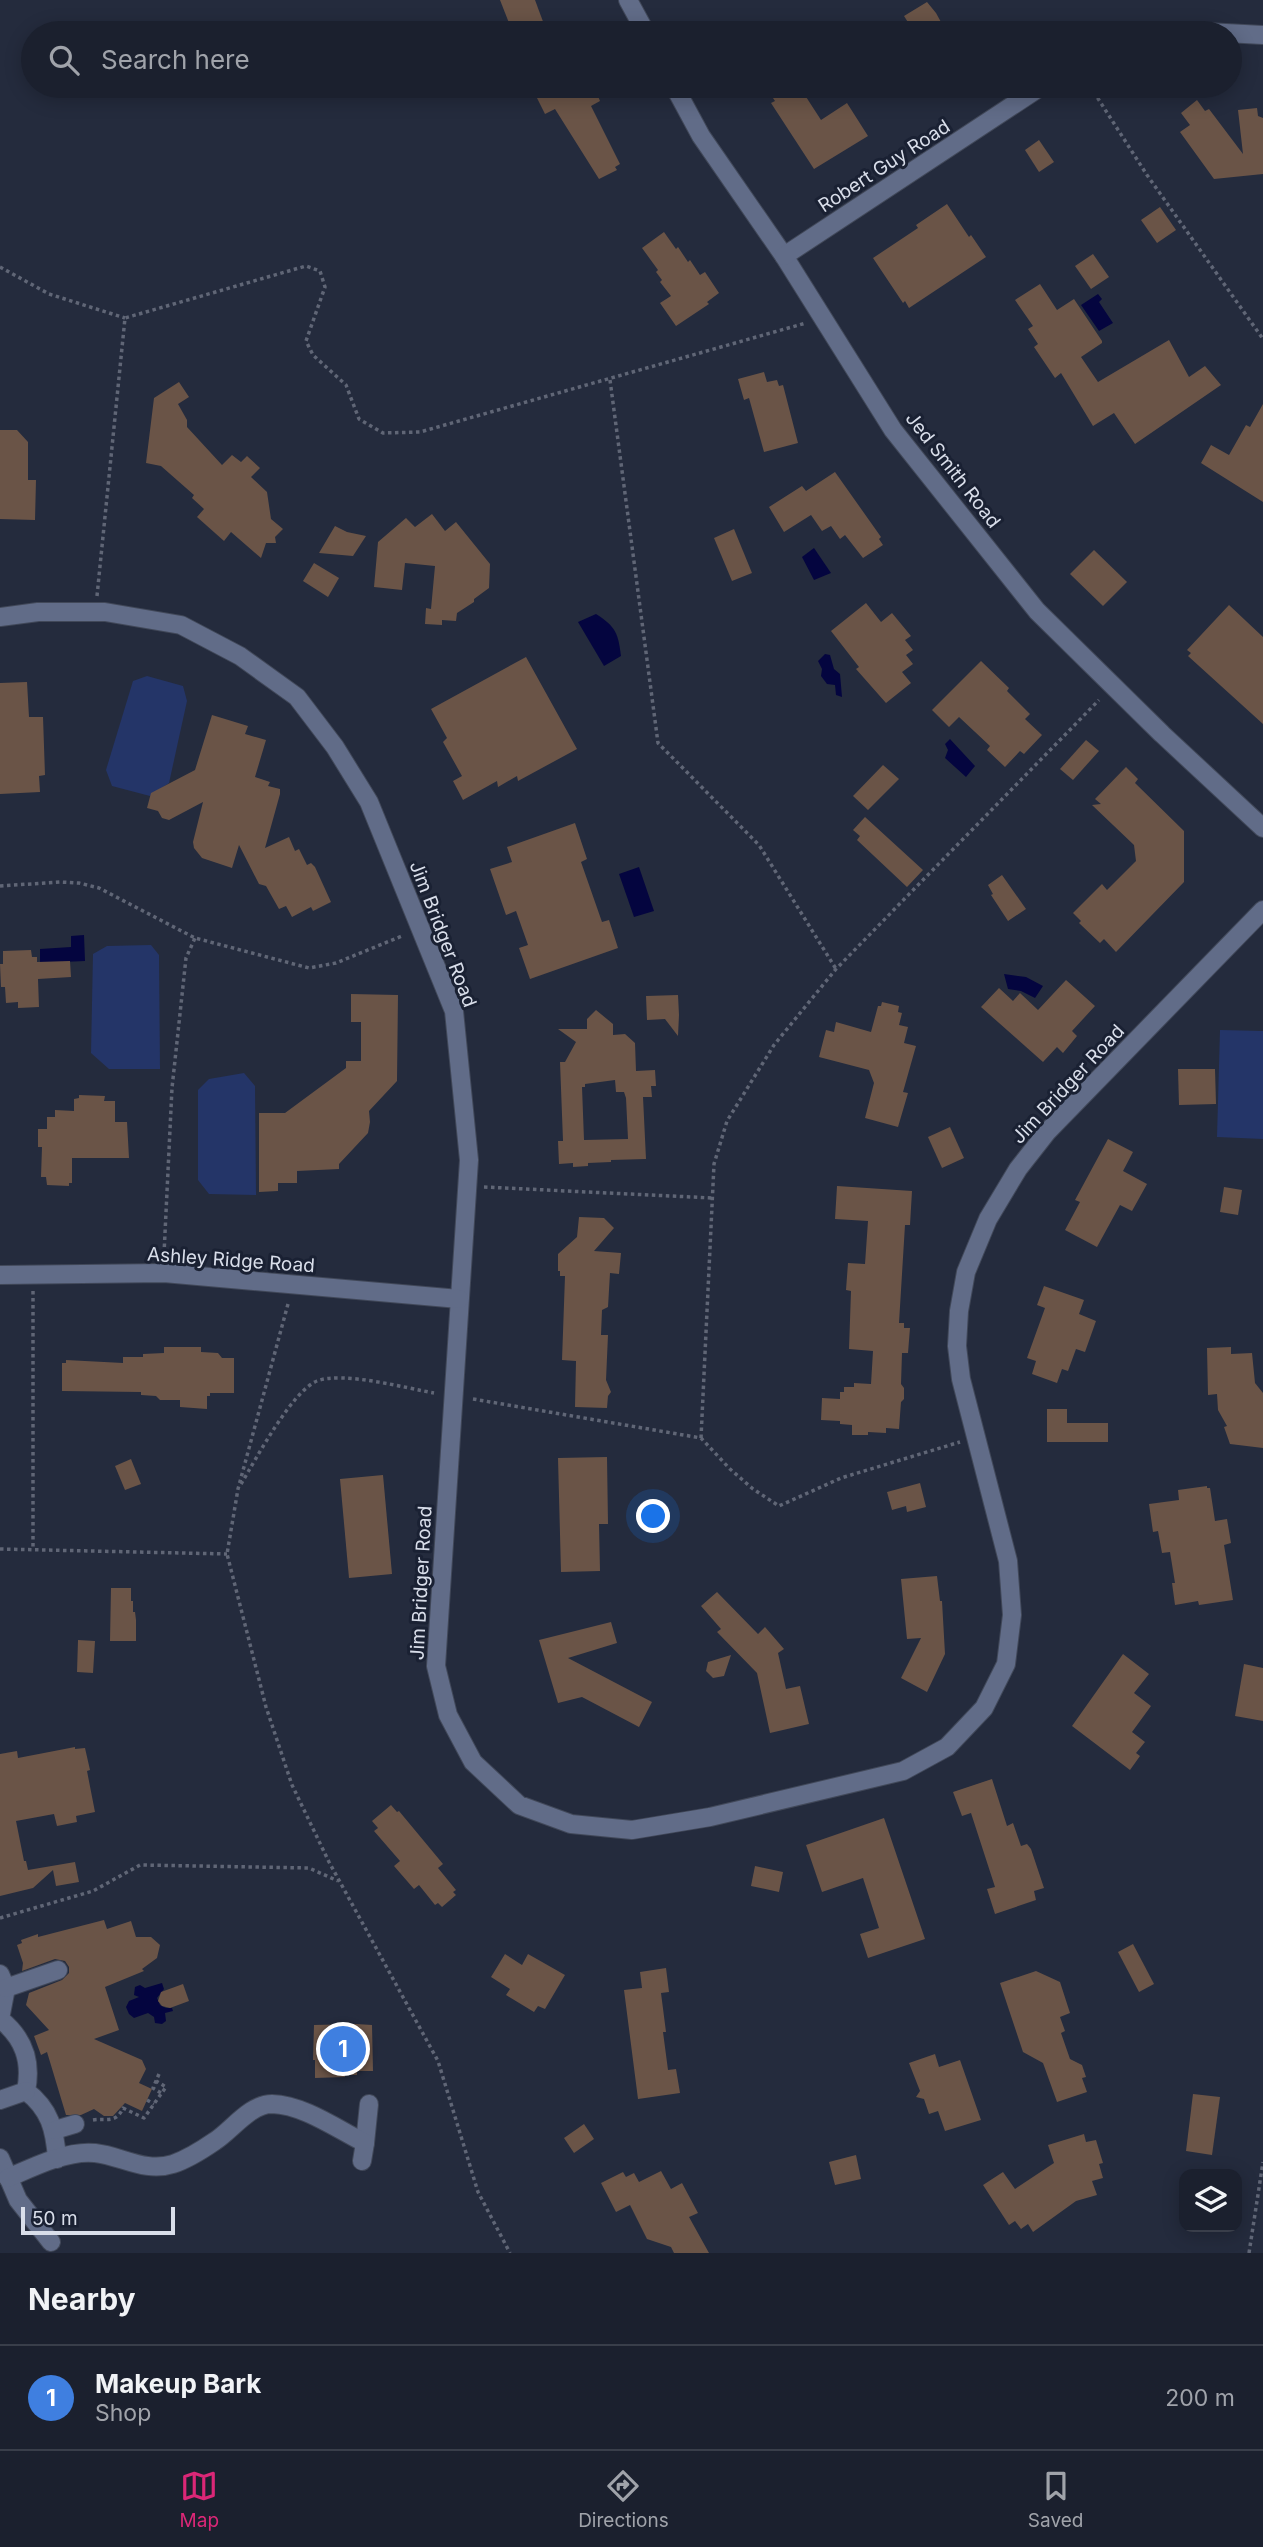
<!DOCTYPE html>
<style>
body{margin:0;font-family:Inter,sans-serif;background:#242836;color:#f1f3f6}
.controls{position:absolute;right:21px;bottom:21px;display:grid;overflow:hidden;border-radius:14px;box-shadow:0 4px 18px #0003}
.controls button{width:63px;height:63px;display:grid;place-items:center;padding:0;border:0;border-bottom:2px solid #393e4a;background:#1b202e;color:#f1f3f6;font:35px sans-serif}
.scale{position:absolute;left:21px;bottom:18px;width:154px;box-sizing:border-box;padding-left:7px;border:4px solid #d9deea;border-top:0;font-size:19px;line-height:24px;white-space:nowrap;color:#d9deea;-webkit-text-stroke:5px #1a2133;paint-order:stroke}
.you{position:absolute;left:654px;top:1517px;width:24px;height:24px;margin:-18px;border:5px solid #fff;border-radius:50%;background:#1a73e8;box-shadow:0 0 0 10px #1a73e833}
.badge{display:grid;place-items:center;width:46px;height:46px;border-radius:50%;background:#db2777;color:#fff;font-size:23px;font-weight:700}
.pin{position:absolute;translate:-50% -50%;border:4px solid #fff;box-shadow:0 2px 7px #0006}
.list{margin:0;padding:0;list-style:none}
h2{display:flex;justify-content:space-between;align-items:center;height:91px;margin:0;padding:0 28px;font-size:30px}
h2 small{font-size:23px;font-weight:400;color:#a0a3aa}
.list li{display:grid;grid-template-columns:46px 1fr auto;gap:21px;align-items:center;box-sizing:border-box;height:105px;padding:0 28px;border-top:2px solid #393e4a}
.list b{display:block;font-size:26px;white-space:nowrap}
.list p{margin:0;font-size:23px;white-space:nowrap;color:#a0a3aa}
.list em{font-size:23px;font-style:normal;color:#a0a3aa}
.icon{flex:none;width:38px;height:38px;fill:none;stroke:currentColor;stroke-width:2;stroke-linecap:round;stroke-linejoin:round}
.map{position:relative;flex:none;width:1263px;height:2253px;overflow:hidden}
.search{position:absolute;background:#1b202e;box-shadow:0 4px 18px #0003;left:21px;right:21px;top:21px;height:77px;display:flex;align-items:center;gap:18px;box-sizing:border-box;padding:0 24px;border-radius:38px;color:#a0a3aa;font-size:26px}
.sheet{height:196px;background:#1b202e}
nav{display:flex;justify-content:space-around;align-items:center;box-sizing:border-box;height:98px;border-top:2px solid #393e4a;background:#1b202e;font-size:19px;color:#a0a3aa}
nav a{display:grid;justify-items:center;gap:4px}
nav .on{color:#db2777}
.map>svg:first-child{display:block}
</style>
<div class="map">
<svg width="1263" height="2253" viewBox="0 0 1263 2253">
<rect width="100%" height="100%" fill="#242b3d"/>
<g fill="#243568">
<polygon points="147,676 183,686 187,701 169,783 150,796 112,786 106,770 133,681"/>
<polygon points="151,945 159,955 160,1069 109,1069 91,1053 93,954 107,946"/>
<polygon points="1220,1030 1263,1031 1263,1139 1217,1137"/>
<polygon points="244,1073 255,1086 256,1195 209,1194 198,1180 198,1090 209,1079"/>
</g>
<g fill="#04053f">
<polygon points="1098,294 1102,299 1099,302 1113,323 1099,331 1081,305"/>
<polygon points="814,548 831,573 814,580 802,557"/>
<path d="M596,614C616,627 618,633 621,656L604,666L578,622Z"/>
<polygon points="825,654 830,655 834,669 840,674 842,697 836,695 835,685 827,684 821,676 822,669 818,661"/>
<polygon points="950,739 975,766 966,777 945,758 948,750 945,744"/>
<polygon points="639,867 654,911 634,917 619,874"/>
<polygon points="84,935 85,961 40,963 40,949 71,947 71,936"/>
<polygon points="1004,974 1026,977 1043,986 1035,998 1021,991 1008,989"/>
<polygon points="162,1983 164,1989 157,1998 160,2005 166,2008 172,2008 173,2011 165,2013 166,2021 162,2024 155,2023 154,2017 148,2013 134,2018 129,2014 126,2007 129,2001 139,1997 134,1995 135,1987 140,1985 145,1988"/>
</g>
<g fill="#6a5447" fill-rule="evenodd">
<polygon points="500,0 535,0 545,27 529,33 513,33"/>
<polygon points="927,2 936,13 947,33 908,33 913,30 904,16"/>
<polygon points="551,86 564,86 570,97 594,86 600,101 591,106 620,164 615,167 617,170 599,179 555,109 545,114 535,94"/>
<polygon points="765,86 799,86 821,120 847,103 868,136 814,169 771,103 775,101"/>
<polygon points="1197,100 1205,111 1209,109 1243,154 1238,110 1257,108 1258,116 1263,118 1263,174 1214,179 1180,132 1190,125 1181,113"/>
<polygon points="1039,140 1054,162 1039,172 1025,150"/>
<polygon points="947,204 969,237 971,235 986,257 909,308 905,301 903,303 873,258 918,228 916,225"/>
<polygon points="1160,207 1176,230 1157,243 1141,220"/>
<polygon points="664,232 676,249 678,247 688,262 690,260 700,275 705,272 719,293 707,302 709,304 676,326 660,303 671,296 660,282 662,280 656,272 658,270 642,248"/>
<polygon points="1093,254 1109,277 1091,289 1075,266"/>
<polygon points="1040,284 1057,310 1074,299 1102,341 1102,343 1081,357 1098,382 1169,340 1189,377 1205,366 1221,385 1135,444 1114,413 1093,426 1061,373 1055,378 1034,347 1038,344 1028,329 1033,326 1015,300"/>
<polygon points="764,372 767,382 777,380 779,386 783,385 798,443 764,452 749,398 744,400 738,379"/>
<polygon points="179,382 189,397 178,404 187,420 187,427 222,465 232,455 241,462 247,456 260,468 251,477 267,492 271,519 283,529 275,537 276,543 266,543 261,558 231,532 224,541 197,517 204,509 192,498 194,495 161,466 146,463 154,398"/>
<polygon points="1263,404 1263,502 1201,463 1211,445 1229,455 1246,425 1250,427"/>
<polygon points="0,430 17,430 28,442 28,480 36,480 35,520 0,519"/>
<polygon points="835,472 881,537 879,539 883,545 863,558 845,535 840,539 831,526 822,531 811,515 784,532 769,507 802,486 806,491"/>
<polygon points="432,514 445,531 456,522 490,564 489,588 474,599 474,602 457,613 456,621 442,620 442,625 425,624 426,608 431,609 435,566 405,563 402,590 374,587 378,542 406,518 415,527"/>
<polygon points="335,526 347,532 366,536 353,556 319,553"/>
<polygon points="734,529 752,573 732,581 714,538"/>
<polygon points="1094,550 1127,582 1103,606 1070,574"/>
<polygon points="314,563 339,578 328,597 303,581"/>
<polygon points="866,603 881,622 892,613 911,636 905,640 913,650 906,655 913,664 902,672 911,683 886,703 856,669 859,667 831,631"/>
<polygon points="1229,605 1263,637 1263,724 1188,656 1191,653 1187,650"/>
<polygon points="526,657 577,749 518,781 517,776 498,787 497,781 463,800 453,781 462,776 443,742 447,738 431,709"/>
<polygon points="981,661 1009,688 1007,691 1030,714 1025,719 1042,735 1024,754 1020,751 1005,767 987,750 990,746 959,717 949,727 932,710"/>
<polygon points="27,682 29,717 43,717 45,775 39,776 40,792 0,794 0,683"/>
<polygon points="212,715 248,726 245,734 266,740 255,777 270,782 268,786 280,789 280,794 265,848 289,837 295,851 299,849 307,865 311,863 315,867 331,902 313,911 311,907 292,917 286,906 279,909 266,886 259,884 239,845 232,868 202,858 194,848 193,842 203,802 169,820 162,818 158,811 147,808 151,793 195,770"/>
<polygon points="1086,740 1099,751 1073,780 1060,769"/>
<polygon points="883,765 899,779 868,810 853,796"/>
<polygon points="1126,767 1138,779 1135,783 1184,831 1184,882 1116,952 1104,939 1100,943 1079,923 1081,921 1073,913 1102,884 1107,890 1136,861 1134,845 1092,805 1101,804 1095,799"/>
<polygon points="865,817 923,870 907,887 857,840 860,836 853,830"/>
<polygon points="575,823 587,859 581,862 602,922 609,920 618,948 530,979 519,948 528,945 516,911 506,915 490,869 512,862 507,847"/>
<polygon points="1002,875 1026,909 1008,921 991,895 993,894 988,885"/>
<polygon points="31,950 32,957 37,957 37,962 70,961 71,977 38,979 39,1007 18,1008 18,1002 6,1003 5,987 1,987 0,964 3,964 3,951"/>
<polygon points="1066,980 1095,1006 1072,1031 1077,1036 1063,1053 1057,1047 1043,1062 981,1007 999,988 1013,1001 1020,993 1038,1010"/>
<polygon points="351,994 398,995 397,1081 369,1111 370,1122 368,1133 339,1164 339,1169 297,1171 297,1183 278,1183 278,1191 259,1192 259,1113 285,1113 346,1068 346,1061 361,1061 361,1022 351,1022"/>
<polygon points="678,995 679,1015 678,1036 665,1019 647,1020 646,996"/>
<polygon points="882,1002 899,1006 898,1012 902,1013 899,1025 908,1027 904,1043 916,1046 903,1092 908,1093 898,1127 865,1118 874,1083 869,1070 819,1057 826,1030 834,1032 836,1022 871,1032 878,1006 881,1006"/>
<path d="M596,1010L613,1024V1035L625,1034L635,1043L636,1071L655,1070L656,1086H651L652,1097H643L646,1159L611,1160V1162L588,1163V1166L573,1167V1163L559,1164L558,1141H563L560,1062H565L576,1042L558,1029H587V1019ZM615,1080L616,1092H624L626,1098L628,1139L584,1140L582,1087H585V1084Z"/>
<polygon points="1178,1069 1215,1069 1216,1104 1179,1105"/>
<polygon points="79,1095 105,1096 104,1101 115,1101 115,1122 127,1122 129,1158 72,1158 72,1183 69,1183 69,1186 47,1185 46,1177 41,1177 42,1147 38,1147 38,1129 47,1129 47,1117 55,1117 55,1110 74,1111 74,1099 79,1098"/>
<polygon points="950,1127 964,1158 942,1168 928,1137"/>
<polygon points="1108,1139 1133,1152 1123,1171 1147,1184 1132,1211 1120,1205 1097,1247 1065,1230 1080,1202 1075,1200"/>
<polygon points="837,1186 912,1191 910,1225 905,1225 899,1323 904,1323 904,1328 910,1328 908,1353 902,1353 901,1384 904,1388 904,1399 901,1402 899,1429 886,1428 886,1433 868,1432 868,1435 852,1435 852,1425 840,1424 840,1421 821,1420 822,1398 840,1399 840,1392 844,1392 844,1387 854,1387 854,1383 871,1384 873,1351 849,1349 851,1291 846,1290 848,1263 865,1264 868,1221 835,1219"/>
<polygon points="1224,1187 1242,1190 1238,1215 1220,1212"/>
<polygon points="579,1217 604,1218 614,1228 594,1251 621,1253 619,1274 610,1273 608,1307 602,1310 601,1335 608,1335 606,1380 611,1392 608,1396 607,1408 575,1407 576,1361 562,1360 565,1276 560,1276 560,1271 558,1271 558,1254 577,1237"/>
<polygon points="1044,1286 1084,1300 1079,1314 1096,1321 1085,1352 1076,1349 1068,1371 1062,1369 1057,1383 1032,1374 1036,1361 1027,1358 1045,1308 1037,1305"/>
<polygon points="164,1347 201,1347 201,1352 218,1353 222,1358 234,1358 234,1393 210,1393 210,1396 207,1396 207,1409 180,1407 180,1400 160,1400 156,1396 141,1395 141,1392 62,1391 62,1363 66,1363 66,1360 123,1363 123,1357 143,1357 143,1354 164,1353"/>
<polygon points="1231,1347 1231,1354 1252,1353 1255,1383 1263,1393 1263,1448 1230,1444 1224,1427 1227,1426 1218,1410 1217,1394 1208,1395 1207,1348"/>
<polygon points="1047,1409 1067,1409 1067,1423 1108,1423 1108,1442 1047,1442"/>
<polygon points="607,1457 608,1524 599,1524 600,1571 561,1572 558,1458"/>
<polygon points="131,1459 141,1484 125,1490 115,1466"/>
<polygon points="383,1475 392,1574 349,1578 340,1479"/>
<polygon points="920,1483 926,1507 907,1512 906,1506 892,1510 887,1492"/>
<polygon points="1207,1486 1207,1488 1210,1488 1215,1521 1227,1519 1231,1543 1224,1545 1233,1600 1199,1605 1198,1601 1175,1605 1172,1583 1175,1583 1170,1552 1162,1553 1158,1531 1153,1532 1149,1504 1179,1500 1178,1490"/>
<polygon points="937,1576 940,1601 942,1601 945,1654 927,1692 901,1678 921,1638 907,1639 901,1579"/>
<polygon points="111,1588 131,1588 131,1601 133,1601 133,1612 135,1612 136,1620 136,1641 110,1641"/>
<polygon points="717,1592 758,1634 765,1627 784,1649 778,1653 786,1689 800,1686 809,1724 770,1733 757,1673 717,1632 721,1629 701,1606"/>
<polygon points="611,1622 617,1643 568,1658 652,1702 639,1727 582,1697 558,1703 539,1640"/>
<polygon points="78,1640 95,1641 93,1673 77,1672"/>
<polygon points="1123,1654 1149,1674 1134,1693 1151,1706 1132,1732 1145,1742 1136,1753 1140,1756 1130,1770 1072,1726"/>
<polygon points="731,1655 724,1676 713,1678 706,1671 708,1662"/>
<polygon points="1244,1664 1263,1668 1263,1721 1235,1716"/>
<polygon points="75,1747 75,1749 85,1748 90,1770 87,1771 95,1812 76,1816 77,1822 57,1826 54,1814 16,1821 24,1861 26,1861 28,1870 75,1862 79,1882 56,1886 53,1870 33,1888 0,1896 0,1754 17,1751 18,1758"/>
<polygon points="992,1779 1007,1826 1013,1823 1021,1846 1027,1844 1031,1849 1044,1888 1034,1891 1036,1900 995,1914 987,1889 995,1887 971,1813 962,1816 953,1792"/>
<polygon points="391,1805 397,1812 399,1811 443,1864 438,1868 456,1890 453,1892 456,1895 442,1907 438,1903 435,1905 419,1885 414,1889 394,1866 400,1861 374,1831 378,1828 372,1821"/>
<polygon points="884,1818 925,1939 868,1958 860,1934 879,1928 863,1878 822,1892 806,1845"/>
<polygon points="755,1866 783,1872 779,1892 751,1886"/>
<polygon points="104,1920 107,1929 131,1921 136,1937 151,1937 160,1945 157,1958 142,1969 144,1971 105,1987 119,2030 94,2039 142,2060 146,2069 139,2083 152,2089 142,2111 125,2103 113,2116 104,2116 94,2109 81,2115 66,2115 47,2052 41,2055 34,2036 49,2030 26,2005 29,1993 62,1980 69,1973 69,1967 65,1961 55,1959 22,1971 23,1963 17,1945 22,1943 21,1940 38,1934 38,1937"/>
<polygon points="1133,1944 1154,1984 1139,1992 1118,1952"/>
<polygon points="505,1954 522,1965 528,1954 565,1975 545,2009 538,2006 534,2012 506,1995 510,1989 491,1977"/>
<polygon points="666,1968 669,1992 661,1993 666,2032 663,2032 668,2070 676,2069 680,2093 638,2099 624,1990 642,1988 640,1972"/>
<polygon points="1036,1971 1060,1982 1070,2013 1060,2017 1065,2031 1061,2033 1070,2059 1082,2065 1086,2077 1082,2078 1087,2092 1057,2102 1043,2063 1023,2052 1000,1983"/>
<polygon points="183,1984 189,2001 170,2008 162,2006 158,2001 161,1992"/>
<polygon points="356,2024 372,2025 373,2071 357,2071 357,2075 345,2075 345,2077 315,2078 315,2060 313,2060 314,2025"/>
<polygon points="935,2054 939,2067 960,2060 981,2120 945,2131 938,2111 929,2114 924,2099 916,2097 920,2091 909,2063"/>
<polygon points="1193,2094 1220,2097 1212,2155 1186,2151"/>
<polygon points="584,2124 594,2139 574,2153 564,2138"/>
<polygon points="1084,2134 1086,2142 1096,2140 1103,2163 1099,2164 1103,2178 1092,2181 1097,2195 1076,2201 1033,2232 1028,2224 1021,2229 1015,2221 1009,2225 983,2185 1003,2172 1015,2189 1054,2163 1048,2145"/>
<polygon points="856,2155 861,2179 835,2185 829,2162"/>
<polygon points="661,2171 671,2189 682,2183 698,2213 689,2217 709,2253 674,2253 671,2247 647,2239 630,2205 616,2212 601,2183 623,2172 626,2177 634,2173 639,2182"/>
</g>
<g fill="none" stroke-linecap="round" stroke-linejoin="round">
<g stroke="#414859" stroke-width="20">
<g id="minor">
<polyline points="628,0 646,33"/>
<polyline points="1194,33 1207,32 1263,35"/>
<polyline points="674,86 701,136 784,256 893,430 1037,611 1162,734 1263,828"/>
<polyline points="784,256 1042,86"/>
<polyline points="0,617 38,612 105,612 181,625 240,656 297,697 335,747 369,802 454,1011 469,1160 436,1666 448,1715 473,1762 519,1805 571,1824 632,1830 710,1817 903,1771 947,1747 984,1708 1006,1664 1012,1615 1008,1561 961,1379 957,1346 959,1311 966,1272 988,1219 1018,1169 1047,1132 1263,910"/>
<polyline points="0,1275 164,1273 459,1299"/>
<path d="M0,1974L6,1988L0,2019C24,2038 32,2061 26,2091C50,2109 55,2130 57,2159"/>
<polyline points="6,1988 58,1970"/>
<polyline points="0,2100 26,2091"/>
<polyline points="55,2130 75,2124"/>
<polyline points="365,2143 369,2104"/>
<polyline points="0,2158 18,2200 51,2242"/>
<path d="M8,2178C33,2167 67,2150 95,2153C122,2156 145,2173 173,2164C188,2159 202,2150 215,2141C232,2130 250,2104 272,2104C304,2105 337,2129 365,2143L362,2161"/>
</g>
</g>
<g stroke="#606676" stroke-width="3.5" stroke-dasharray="3.5 3.5" stroke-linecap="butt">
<polyline points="1090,86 1147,175 1263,339"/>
<polyline points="0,267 49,294 125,318"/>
<polyline points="610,380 658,743 759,845 836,969"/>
<polyline points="97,596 125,318 306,266 320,271 325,287 306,341 313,355 346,385 359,419 383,433 420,432 806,323"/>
<polyline points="0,886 60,882 79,883 99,888 195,938 309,968 336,963 402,936"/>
<polyline points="484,1187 712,1198"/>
<polyline points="164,1254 172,1088 186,958 195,938"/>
<polyline points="33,1291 33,1550"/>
<polyline points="288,1304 238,1489 227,1554 266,1707 292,1785 329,1862 438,2061 478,2192 510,2253"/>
<polyline points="473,1399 701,1438 730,1469 753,1489 779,1506 841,1478 960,1442"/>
<polyline points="701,1438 714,1164 727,1121 774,1045 836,969 1099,700"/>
<path d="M241,1484C256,1459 292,1391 317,1381C342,1371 406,1388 434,1393"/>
<polyline points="0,1549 227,1554"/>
<polyline points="0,1918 93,1891 140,1865 309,1868 338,1881"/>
<polyline points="159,2074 153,2088 161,2093"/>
<polyline points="147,2100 154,2104"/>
<path d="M93,2120C106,2118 116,2124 123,2108L144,2118L166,2087L156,2081"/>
<polyline points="1249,2253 1263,2162"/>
</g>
<use href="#minor" stroke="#616c88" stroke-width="18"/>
</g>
<g text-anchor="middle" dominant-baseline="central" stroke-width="6" stroke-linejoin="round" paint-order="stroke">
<g font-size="19" fill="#d9deea" stroke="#1a2133">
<text transform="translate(884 166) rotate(-33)">Robert Guy Road</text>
<text transform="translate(953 470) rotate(52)">Jed Smith Road</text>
<text transform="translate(443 934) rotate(69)">Jim Bridger Road</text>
<text transform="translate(1068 1084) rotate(-47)">Jim Bridger Road</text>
<text transform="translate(231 1260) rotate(4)">Ashley Ridge Road</text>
<text transform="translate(421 1583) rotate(-87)">Jim Bridger Road</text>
</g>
</g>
</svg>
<div class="controls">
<button><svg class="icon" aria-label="layers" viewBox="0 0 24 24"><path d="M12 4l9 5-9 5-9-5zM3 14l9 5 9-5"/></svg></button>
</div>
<div class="scale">50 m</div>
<div class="you"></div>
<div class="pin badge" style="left:343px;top:2049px;background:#3f7fe0">1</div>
<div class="search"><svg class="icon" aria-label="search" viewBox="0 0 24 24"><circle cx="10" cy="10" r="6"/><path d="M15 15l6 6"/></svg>Search here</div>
</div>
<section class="sheet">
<h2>Nearby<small></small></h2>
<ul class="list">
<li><span class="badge" style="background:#3f7fe0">1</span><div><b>Makeup Bark</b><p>Shop</p></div><em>200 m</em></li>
</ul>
</section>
<nav>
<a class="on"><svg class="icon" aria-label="map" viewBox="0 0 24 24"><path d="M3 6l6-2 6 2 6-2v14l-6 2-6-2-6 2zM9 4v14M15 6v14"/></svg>Map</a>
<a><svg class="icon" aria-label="directions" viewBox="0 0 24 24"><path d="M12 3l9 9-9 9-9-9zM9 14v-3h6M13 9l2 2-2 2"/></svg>Directions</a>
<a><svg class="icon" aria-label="saved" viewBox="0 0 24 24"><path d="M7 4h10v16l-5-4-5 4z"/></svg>Saved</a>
</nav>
